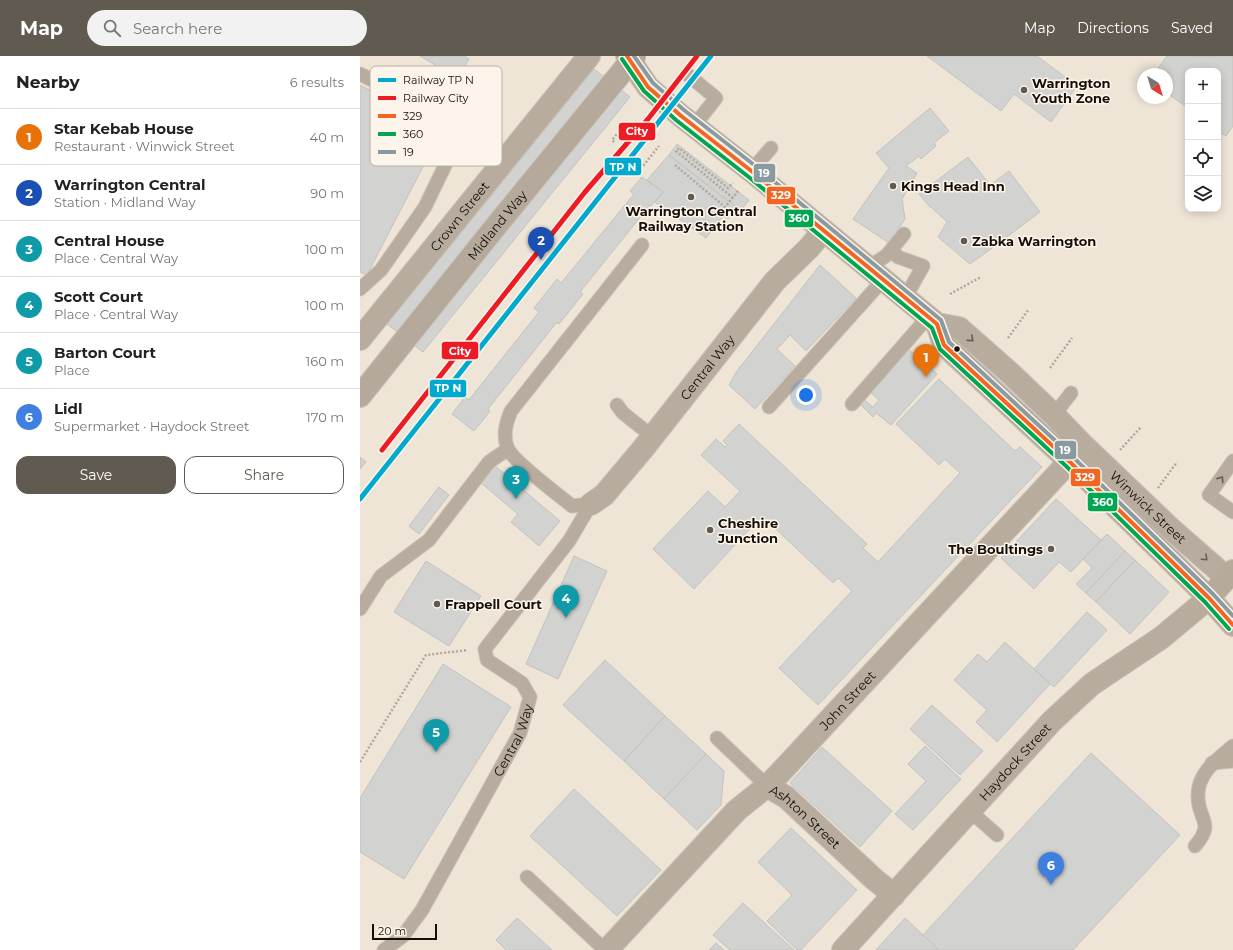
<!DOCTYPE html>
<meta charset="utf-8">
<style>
body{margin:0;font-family:Montserrat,sans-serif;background:#f2f2f2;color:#222}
.controls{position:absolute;right:12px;top:12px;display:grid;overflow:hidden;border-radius:8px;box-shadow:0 2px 10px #0003}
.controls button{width:36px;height:36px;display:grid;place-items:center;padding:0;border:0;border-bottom:1px solid #e0e0e0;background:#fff;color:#222;font:20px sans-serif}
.compass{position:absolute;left:777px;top:12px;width:36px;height:36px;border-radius:50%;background:#fff;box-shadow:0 2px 10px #0003;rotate:142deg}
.scale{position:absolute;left:12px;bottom:10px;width:65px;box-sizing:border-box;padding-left:4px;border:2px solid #150f07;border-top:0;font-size:11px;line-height:14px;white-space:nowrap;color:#150f07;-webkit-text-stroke:3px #fdf5eb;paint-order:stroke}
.you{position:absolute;left:446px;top:339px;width:14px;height:14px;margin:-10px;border:3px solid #fff;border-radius:50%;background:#1a73e8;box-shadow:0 0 0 6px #1a73e833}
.badge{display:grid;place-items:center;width:26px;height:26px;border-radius:50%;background:#615a50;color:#fff;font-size:13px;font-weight:700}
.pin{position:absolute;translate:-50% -33px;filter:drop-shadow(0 1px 2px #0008)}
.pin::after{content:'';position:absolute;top:21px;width:14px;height:12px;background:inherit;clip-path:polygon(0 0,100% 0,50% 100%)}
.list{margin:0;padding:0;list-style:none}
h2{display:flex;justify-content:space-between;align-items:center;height:52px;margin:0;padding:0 16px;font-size:17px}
h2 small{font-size:13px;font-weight:400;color:#767676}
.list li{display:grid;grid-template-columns:26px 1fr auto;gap:12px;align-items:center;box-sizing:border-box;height:56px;padding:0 16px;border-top:1px solid #e0e0e0}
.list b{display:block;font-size:15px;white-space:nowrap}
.list p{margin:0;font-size:13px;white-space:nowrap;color:#767676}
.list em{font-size:13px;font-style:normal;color:#767676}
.actions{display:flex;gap:8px;padding:12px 16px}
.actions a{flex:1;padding:9px 0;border:1px solid #615a50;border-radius:12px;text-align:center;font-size:14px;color:#615a50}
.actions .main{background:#615a50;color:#fff}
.icon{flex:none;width:22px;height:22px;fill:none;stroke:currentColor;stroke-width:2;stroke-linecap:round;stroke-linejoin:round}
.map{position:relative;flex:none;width:873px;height:894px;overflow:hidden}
header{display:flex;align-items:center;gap:24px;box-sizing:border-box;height:56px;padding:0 20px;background:#615a50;color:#fff}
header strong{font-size:19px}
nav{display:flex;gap:22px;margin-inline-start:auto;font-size:14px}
.search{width:280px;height:36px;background:#f2f2f2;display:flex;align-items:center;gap:10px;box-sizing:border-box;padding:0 14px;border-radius:22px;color:#767676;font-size:15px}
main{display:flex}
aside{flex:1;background:#fff}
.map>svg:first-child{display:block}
</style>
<header>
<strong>Map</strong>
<div class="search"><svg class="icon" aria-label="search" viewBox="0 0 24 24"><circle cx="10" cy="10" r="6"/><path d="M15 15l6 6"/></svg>Search here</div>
<nav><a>Map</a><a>Directions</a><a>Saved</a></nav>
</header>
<main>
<aside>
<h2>Nearby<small>6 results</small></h2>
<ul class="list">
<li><span class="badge" style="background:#e8710a">1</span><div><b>Star Kebab House</b><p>Restaurant · Winwick Street</p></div><em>40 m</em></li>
<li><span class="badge" style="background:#1a4fb4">2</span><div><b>Warrington Central</b><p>Station · Midland Way</p></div><em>90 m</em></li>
<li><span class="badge" style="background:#0f9aa8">3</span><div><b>Central House</b><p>Place · Central Way</p></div><em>100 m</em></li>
<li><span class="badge" style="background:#0f9aa8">4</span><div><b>Scott Court</b><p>Place · Central Way</p></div><em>100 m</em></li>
<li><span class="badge" style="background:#0f9aa8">5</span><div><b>Barton Court</b><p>Place</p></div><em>160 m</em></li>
<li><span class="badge" style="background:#3f7fe0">6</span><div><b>Lidl</b><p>Supermarket · Haydock Street</p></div><em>170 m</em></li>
</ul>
<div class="actions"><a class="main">Save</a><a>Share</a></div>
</aside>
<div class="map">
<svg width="873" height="894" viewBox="0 0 873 894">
<rect width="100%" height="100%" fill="#efe5d7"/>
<g fill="#d2d3d0" stroke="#c2c2bf">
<polygon points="60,0 104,0 109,3 91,34 70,22 77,10"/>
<polygon points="567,0 677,0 717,30 691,66 654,38 641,55"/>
<polygon points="807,0 873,0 873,70 866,80 858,75 858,15 828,15 828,52 807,37 807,18 794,18"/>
<polygon points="234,13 270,41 63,296 27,268"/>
<polygon points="0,29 83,72 7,219 0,216"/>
<polygon points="570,52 589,75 574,87 576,90 561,103 559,100 546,110 557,117 542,143 545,163 529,187 493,163 529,112 516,97"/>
<polygon points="317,88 389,144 381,155 309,99"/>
<polygon points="309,99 377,152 368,163 363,160 346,182 295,146 303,136 287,124"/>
<polygon points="608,101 630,129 649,115 680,156 628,195 610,208 578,181 587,166 571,151 570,151 559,138"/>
<polygon points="282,121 303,136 291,150 290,149 220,236 223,238 199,268 197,266 128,353 130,355 114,375 92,358 105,341 109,344 179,256 174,252 197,223 201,227 274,138 270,135"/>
<polygon points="460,209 496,242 446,295 430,279 417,293 435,310 395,353 369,329 377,315"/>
<polygon points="548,293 577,318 531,369 516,357 513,361 500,348 504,344 513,351 519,344 510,336"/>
<polygon points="579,323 655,395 660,391 682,411 458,649 419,612 492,535 478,522 473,527 402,460 334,533 293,493 348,435 365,451 380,435 341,399 356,383 365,391 367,389 363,385 379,368 507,488 503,492 518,506 600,417 585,403 579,409 536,368"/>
<polygon points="0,401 6,406 0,413"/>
<polygon points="135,410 200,465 179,490 151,466 158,458 121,427"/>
<polygon points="79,431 89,439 59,478 49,470"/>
<polygon points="696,443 741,484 711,516 699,506 674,533 641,502"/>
<polygon points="747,478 765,495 726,537 716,528 732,512 723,503"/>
<polygon points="765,495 775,504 736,546 726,537"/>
<polygon points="214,500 247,515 198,623 166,608"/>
<polygon points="775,504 809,536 770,578 736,546"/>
<polygon points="66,505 121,540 89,590 34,556"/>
<polygon points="727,556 747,574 694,631 674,613"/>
<polygon points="645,586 690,628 637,686 616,666 627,654 594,624 618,598 627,606"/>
<polygon points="245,604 305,660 264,705 203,649"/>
<polygon points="83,608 151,651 44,823 0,796 0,742"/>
<polygon points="572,649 623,695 600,719 550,673"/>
<polygon points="305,660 346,698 304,743 264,705"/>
<polygon points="565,690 601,723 553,774 535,758 566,725 548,708"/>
<polygon points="462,691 532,755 500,791 430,727"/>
<polygon points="731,697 820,779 713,894 579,894 563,879"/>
<polygon points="346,698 364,715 361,749 337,774 304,743"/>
<polygon points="214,733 301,814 257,860 170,780"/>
<polygon points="431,772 497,834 441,894 437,894 407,865 432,839 398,806"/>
<polygon points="383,847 434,894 370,894 353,879"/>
<polygon points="157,862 192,894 146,894 136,884"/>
<polygon points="545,862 563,879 579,894 516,894"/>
<polygon points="356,887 364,894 349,894"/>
</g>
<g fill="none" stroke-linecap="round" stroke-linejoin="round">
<g stroke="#cac2b7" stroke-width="15">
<g id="lane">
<polyline points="0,18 104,70 65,151 21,214 0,233"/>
<polyline points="327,18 356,42 334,70"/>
<polyline points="391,115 411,92"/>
<polyline points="532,194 538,201 563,210 545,242"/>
<polyline points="508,212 527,199 544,178"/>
<polyline points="492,348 568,261"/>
<polyline points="257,349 263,357 293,381"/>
<polyline points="409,351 523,224"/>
<polyline points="694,359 711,337"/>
<polyline points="873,405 849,439 873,456"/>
<path d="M231,448L212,450C199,439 152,405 147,391C143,378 146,367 151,355L282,189"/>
<polyline points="0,553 21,520 69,484 129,406 148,393"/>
<polyline points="357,682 407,730"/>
<polyline points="852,707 873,705"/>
<polyline points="610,755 637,779"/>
<path d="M835,790C856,766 837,763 838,739C838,716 858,703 873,690"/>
<polyline points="167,821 245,894"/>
<path id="s1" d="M24,894L43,880L62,854L160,677L170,641L162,627L127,604L125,593L209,485L231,448"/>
</g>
</g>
<g stroke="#cac2b7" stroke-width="24">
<g id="street">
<path id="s2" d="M267,0L288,31L320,59L394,117L577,268L599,272L650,317L694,359L724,390L810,472L867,522"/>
<path id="s3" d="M0,283L229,0"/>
<path id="s4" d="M231,448L244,439L282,394L415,225L449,192L463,175"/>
<path id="s5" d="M407,730L426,741L514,823L534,839"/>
<path id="s6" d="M247,894L377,754L407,730L419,718L719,395"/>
<path id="s7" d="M483,894L692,665L732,628L801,582L849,542L710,406L584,289L577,268"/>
</g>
</g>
<g stroke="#cac2b7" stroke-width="24">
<polyline id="secondary" points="873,515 849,542 873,569"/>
</g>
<g stroke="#cac2b7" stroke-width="24">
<g id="highway">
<path id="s8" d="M0,340L132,175L252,28"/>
</g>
</g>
<g stroke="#b1a89c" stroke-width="2.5" stroke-dasharray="2 2" stroke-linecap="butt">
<polyline points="121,65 142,74"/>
<polyline points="254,86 252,84 268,65"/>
<polyline points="280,108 283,110 299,90"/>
<polyline points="315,109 365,151 379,134"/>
<polyline points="373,142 316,95 319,92 368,132 373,127"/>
<polyline points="590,238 621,221"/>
<polyline points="648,282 669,253"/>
<polyline points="690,312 712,282"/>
<polyline points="760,394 781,371"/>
<polyline points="798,432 817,406"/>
<polyline points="0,706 66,599 108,594"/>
</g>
<use href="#lane" stroke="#b7ac9e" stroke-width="13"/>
<use href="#street" stroke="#b7ac9e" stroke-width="22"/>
<use href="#secondary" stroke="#b6aa9a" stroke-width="22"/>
<use href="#highway" stroke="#b4a99b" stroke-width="22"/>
<g stroke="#cac2b7" stroke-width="24" stroke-linecap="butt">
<polyline id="highway-bridge" points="252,28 275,0"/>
</g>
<use href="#highway-bridge" stroke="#b4a99b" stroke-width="22"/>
<g stroke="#fdf5eb" stroke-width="7">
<polyline id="bus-1" points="267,0 288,31 320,59 394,117 577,268 584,289 710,406 849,542 873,569"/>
</g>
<g stroke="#fdf5eb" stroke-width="7">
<polyline id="bus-2" points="262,3 284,35 316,64 390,122 572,272 580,293 706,410 845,546 869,573"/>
</g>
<g stroke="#fdf5eb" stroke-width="7">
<polyline id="bus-3" points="274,0 293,27 324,54 398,112 581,264 589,286 714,402 853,538 873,560"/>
</g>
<use href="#bus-1" stroke="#f26522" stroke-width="4"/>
<use href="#bus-2" stroke="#00a651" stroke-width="4"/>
<use href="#bus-3" stroke="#899aa1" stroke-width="4"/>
<g stroke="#fdf5eb" stroke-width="8">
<polyline id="rail-1" points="0,443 351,0"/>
</g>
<g stroke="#fdf5eb" stroke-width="8">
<polyline id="rail-2" points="22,394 225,136 288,63 337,0"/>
</g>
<use href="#rail-1" stroke="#00a9ce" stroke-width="5"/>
<use href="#rail-2" stroke="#ed1c24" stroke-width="5"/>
</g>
<defs><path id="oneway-chevron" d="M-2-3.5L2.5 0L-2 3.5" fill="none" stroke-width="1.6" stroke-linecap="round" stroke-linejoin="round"/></defs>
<g stroke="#665e52">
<use href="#oneway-chevron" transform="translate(611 283) rotate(41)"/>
<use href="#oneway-chevron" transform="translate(861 423) rotate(-55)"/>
<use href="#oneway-chevron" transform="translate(845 502) rotate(42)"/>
</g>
<g fill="#615a50" stroke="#fdf5eb" stroke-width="1.5">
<circle cx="664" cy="34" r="4"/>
<circle cx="533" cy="130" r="4"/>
<circle cx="331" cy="141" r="4"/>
<circle cx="604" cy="185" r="4"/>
<circle cx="350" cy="474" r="4"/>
<circle cx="691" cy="493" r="4"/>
<circle cx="77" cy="548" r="4"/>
</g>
<circle fill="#150f07" stroke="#fdf5eb" stroke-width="1.5" cx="597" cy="293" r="3.5"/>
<g text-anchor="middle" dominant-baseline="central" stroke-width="3" stroke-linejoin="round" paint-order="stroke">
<g font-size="13" font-weight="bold" fill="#150f07" stroke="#fdf5eb" text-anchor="start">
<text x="672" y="27">Warrington<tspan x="672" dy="15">Youth Zone</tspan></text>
<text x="541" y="130">Kings Head Inn</text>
<text x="331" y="155" text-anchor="middle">Warrington Central<tspan x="331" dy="15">Railway Station</tspan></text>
<text x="612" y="185">Zabka Warrington</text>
<text x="358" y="467">Cheshire<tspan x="358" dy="15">Junction</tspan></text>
<text x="683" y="493" text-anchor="end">The Boultings</text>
<text x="85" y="548">Frappell Court</text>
</g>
<g font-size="13" fill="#150f07" stroke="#fdf5eb">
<text stroke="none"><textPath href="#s3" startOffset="158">Crown Street</textPath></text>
<text stroke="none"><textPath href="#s8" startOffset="219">Midland Way</textPath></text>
<text stroke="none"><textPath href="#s4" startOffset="180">Central Way</textPath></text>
<text stroke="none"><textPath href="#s2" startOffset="694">Winwick Street</textPath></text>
<text stroke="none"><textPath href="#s6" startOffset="347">John Street</textPath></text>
<text stroke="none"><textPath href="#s1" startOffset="249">Central Way</textPath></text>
<text stroke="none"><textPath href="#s7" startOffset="255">Haydock Street</textPath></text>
<text stroke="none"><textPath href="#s5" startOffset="49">Ashton Street</textPath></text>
</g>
</g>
<rect x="10" y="10" width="132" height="100" rx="6" fill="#fdf5eb" stroke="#b7b0a7" stroke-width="1"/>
<rect x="18" y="22" width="18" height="4" fill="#00a9ce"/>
<rect x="18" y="40" width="18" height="4" fill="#ed1c24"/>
<rect x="18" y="58" width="18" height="4" fill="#f26522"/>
<rect x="18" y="76" width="18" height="4" fill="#00a651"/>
<rect x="18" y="94" width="18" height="4" fill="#899aa1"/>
<g font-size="11" fill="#150f07">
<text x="43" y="28">Railway TP N</text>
<text x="43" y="46">Railway City</text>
<text x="43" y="64">329</text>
<text x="43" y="82">360</text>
<text x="43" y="100">19</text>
</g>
<g stroke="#fdf5eb" stroke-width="1.5">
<rect x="258" y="66" width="38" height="19" rx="4" fill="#ed1c24"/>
<rect x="244" y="101" width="38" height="19" rx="4" fill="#00a9ce"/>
<rect x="393" y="107" width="23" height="20" rx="4" fill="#899aa1"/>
<rect x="406" y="130" width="30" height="19" rx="4" fill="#f26522"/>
<rect x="424" y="153" width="30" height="19" rx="4" fill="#00a651"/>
<rect x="81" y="285" width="38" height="19" rx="4" fill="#ed1c24"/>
<rect x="69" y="323" width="38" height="19" rx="4" fill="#00a9ce"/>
<rect x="694" y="384" width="23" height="20" rx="4" fill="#899aa1"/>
<rect x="710" y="412" width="31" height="19" rx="4" fill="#f26522"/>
<rect x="727" y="436" width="31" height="20" rx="4" fill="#00a651"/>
</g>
<g font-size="11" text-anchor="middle" font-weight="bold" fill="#fff">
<text x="277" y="79">City</text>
<text x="263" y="115">TP N</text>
<text x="404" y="121">19</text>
<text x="421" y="143">329</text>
<text x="439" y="166">360</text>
<text x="100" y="299">City</text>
<text x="88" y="336">TP N</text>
<text x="705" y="398">19</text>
<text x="725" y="425">329</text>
<text x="743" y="450">360</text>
</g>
</svg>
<div class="controls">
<button>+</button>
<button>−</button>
<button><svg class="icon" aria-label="locate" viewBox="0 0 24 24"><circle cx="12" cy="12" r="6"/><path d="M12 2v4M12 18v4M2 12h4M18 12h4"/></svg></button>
<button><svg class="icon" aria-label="layers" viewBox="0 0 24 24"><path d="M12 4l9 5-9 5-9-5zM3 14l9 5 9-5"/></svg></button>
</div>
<svg class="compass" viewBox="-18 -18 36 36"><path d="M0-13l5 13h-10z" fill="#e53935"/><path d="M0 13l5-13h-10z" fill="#767676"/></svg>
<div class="scale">20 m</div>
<div class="you"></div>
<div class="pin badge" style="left:566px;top:321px;background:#e8710a">1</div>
<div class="pin badge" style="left:181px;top:204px;background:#1a4fb4">2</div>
<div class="pin badge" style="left:156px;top:443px;background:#0f9aa8">3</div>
<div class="pin badge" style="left:206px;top:562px;background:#0f9aa8">4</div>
<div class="pin badge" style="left:76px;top:696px;background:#0f9aa8">5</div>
<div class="pin badge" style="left:691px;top:829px;background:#3f7fe0">6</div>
</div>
</main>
